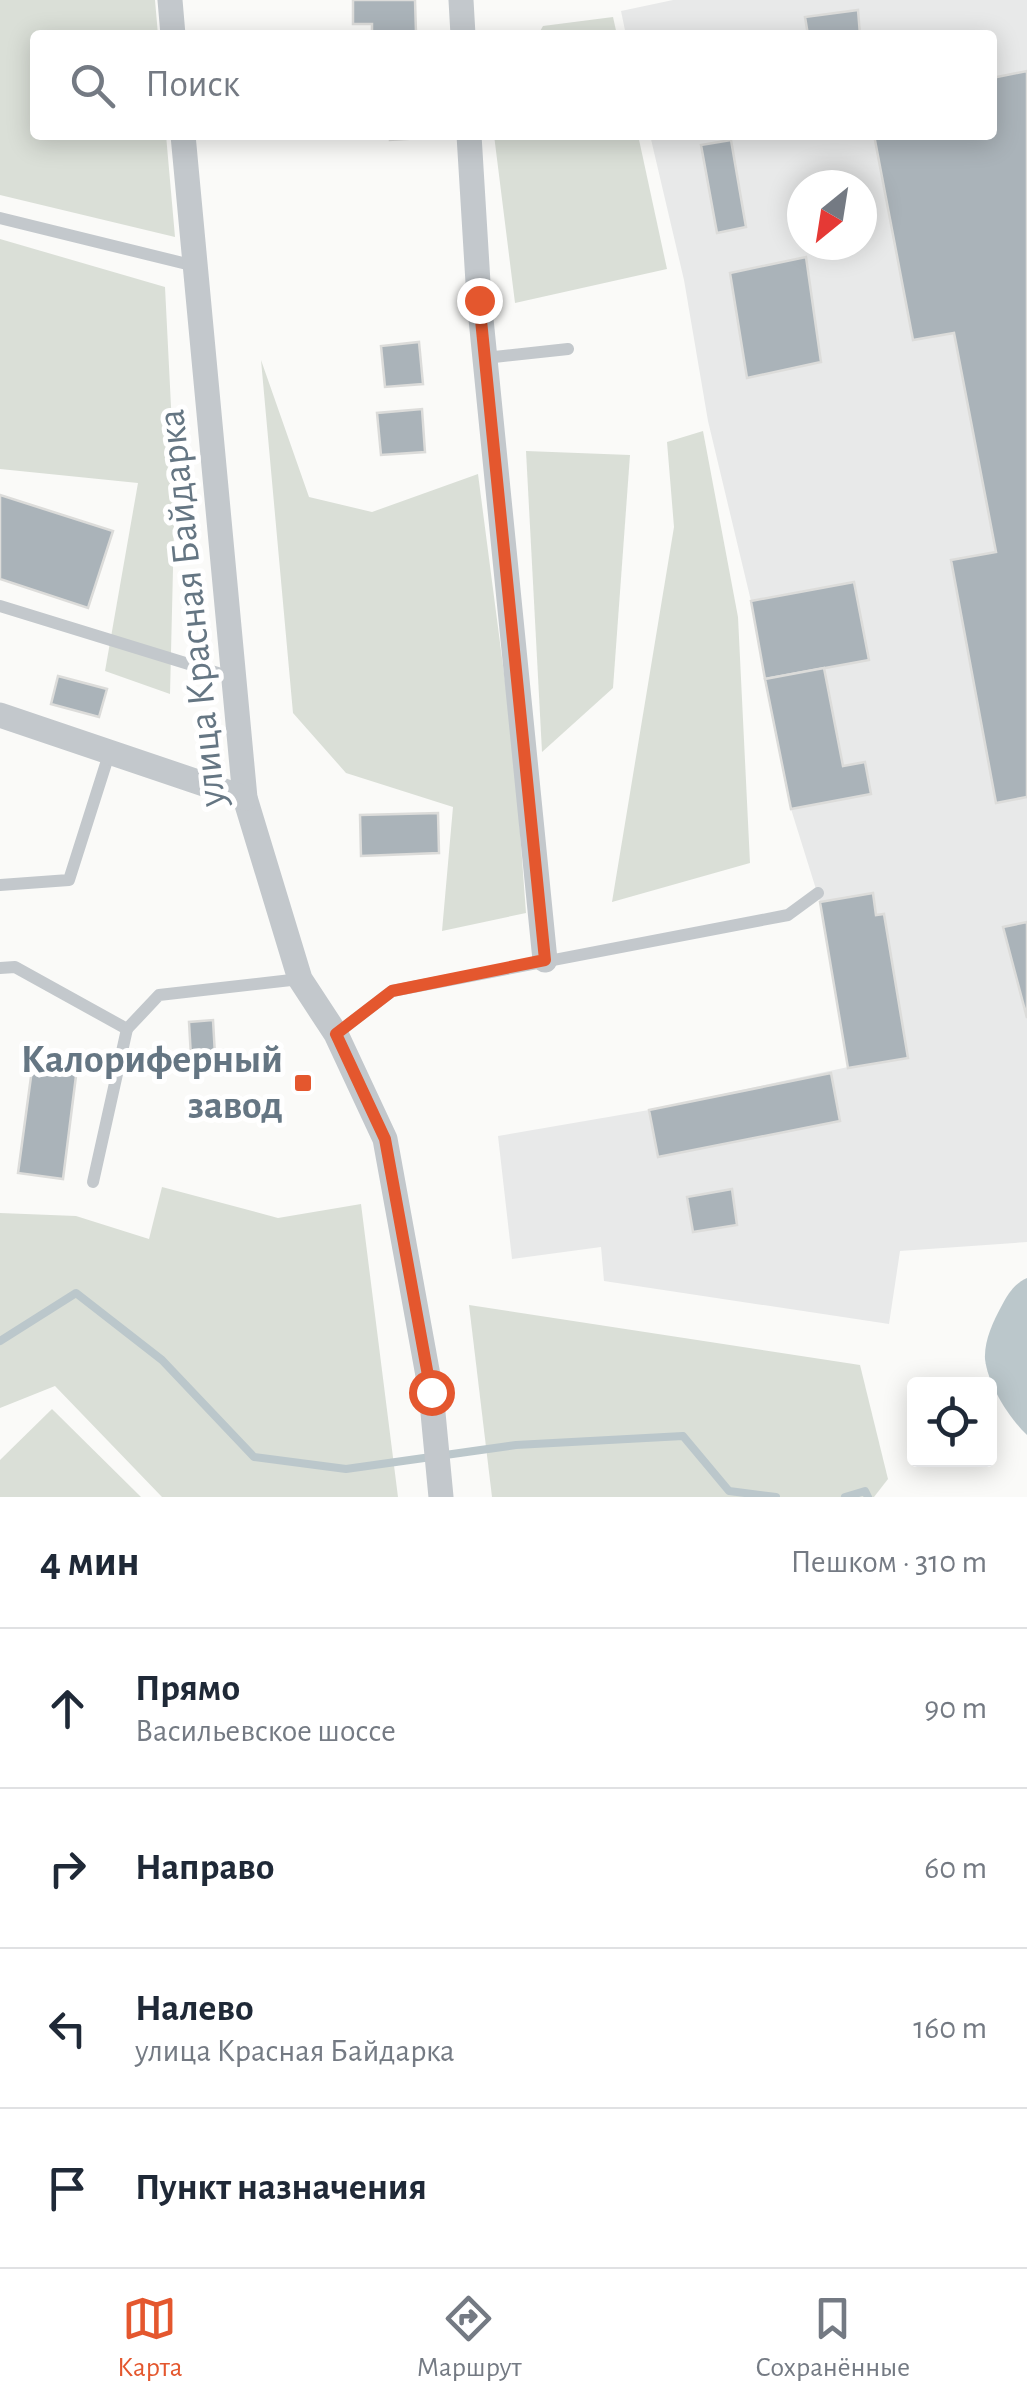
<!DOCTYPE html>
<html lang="ru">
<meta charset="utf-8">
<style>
body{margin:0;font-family:"Alegreya Sans",sans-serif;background:#f2f2f3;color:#1f2937}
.controls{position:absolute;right:30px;bottom:30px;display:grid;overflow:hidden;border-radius:10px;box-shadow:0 5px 25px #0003}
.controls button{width:90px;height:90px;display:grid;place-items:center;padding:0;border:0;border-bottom:2px solid #e0e1e3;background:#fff;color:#1f2937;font:50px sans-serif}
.compass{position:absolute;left:787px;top:170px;width:90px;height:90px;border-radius:50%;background:#fff;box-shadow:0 5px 25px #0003;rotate:210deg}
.stop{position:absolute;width:30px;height:30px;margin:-22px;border:8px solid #e4572e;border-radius:50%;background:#fff}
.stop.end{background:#e4572e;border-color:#fff;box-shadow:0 2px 10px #0008}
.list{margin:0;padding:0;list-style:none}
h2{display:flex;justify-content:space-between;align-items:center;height:130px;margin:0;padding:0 40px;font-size:42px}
h2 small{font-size:32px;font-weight:400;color:#747a83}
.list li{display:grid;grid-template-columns:65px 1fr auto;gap:30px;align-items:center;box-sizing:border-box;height:160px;padding:0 40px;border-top:2px solid #e0e1e3}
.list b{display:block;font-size:38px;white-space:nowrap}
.list p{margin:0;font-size:32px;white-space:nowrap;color:#747a83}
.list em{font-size:32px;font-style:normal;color:#747a83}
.icon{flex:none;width:55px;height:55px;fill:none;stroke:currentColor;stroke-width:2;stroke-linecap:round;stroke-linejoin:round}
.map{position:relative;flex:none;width:1027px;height:1497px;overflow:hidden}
.search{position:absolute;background:#fff;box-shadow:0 5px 25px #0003;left:30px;right:30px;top:30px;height:110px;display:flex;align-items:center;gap:25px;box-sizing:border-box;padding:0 35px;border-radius:10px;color:#747a83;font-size:38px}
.sheet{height:770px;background:#fff}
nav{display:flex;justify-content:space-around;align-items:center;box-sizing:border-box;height:140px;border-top:2px solid #e0e1e3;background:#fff;font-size:28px;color:#747a83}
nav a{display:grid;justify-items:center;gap:5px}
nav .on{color:#e4572e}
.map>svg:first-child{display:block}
</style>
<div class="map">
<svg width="1027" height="1497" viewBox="0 0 1027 1497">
<rect width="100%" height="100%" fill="#fafaf8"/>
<path fill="#e8e9e9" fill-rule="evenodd" d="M673,0H1027V1242L900,1251L889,1324L604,1281L601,1247L512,1259L498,1136L649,1110L848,1067L820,902L791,809L751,601L708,421L684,280L650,135H992V35H626L621,11ZM802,185H862V245H802Z"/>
<g fill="#dadfd7">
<polygon points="0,0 155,0 158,35 35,35 35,135 166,135 175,237 0,195"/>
<polygon points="613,17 617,35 538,35 543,26"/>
<polygon points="494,135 638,135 667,269 515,303"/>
<polygon points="0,239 165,287 175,486 170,694 105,671 138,483 0,469"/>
<polygon points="261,360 309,497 372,512 478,474 514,750 526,913 442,931 453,807 346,773 293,713"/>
<polygon points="703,431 738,617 750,863 612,902 674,527 667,442"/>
<polygon points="526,451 630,455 613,688 542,752"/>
<polygon points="162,1187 278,1218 361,1204 398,1497 162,1497 55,1386 0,1408 0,1213 76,1216 149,1239"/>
<polygon points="469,1305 860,1365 888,1479 874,1497 492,1497"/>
<polygon points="52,1409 141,1497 0,1497 0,1460"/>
</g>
<path fill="#bbc7cb" d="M1027,1278V1435C1009,1418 988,1385 985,1359C984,1341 993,1322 1001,1307C1008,1294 1014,1284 1027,1278Z"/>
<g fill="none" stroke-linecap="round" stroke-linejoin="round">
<g stroke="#bbc7cb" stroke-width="8">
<polyline points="0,1341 76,1293 162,1360 254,1457 346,1469 516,1445 683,1436 729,1491 776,1497"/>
<polyline points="845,1497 865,1491 868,1497"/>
</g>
</g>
<g fill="#aab3b9" stroke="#dcdcda" stroke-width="2.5">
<polygon points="353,0 415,0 416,33 372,34 372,24 353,24"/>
<polygon points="858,10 860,35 808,35 805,17"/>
<polygon points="1027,71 1027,797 996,803 951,560 996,552 954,333 913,340 874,135 992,135 992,78"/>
<polygon points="390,135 420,135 421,138 390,140"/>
<polygon points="731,140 746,227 717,233 701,145"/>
<polygon points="806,257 821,362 747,378 730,273"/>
<polygon points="419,342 423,384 385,387 381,346"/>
<polygon points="422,409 425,452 381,455 377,413"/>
<polygon points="0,495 113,531 88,608 0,579"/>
<polygon points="854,582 869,660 765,679 751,601"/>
<polygon points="824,668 843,766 865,762 871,794 791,809 765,679"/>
<polygon points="58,676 107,689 99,717 51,704"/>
<polygon points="438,813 439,853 361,856 360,815"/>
<polygon points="873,893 876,915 884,914 908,1058 848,1068 820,902"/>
<polygon points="1027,922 1027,1018 1003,927"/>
<polygon points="213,1020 215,1055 191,1057 189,1022"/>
<polygon points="33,1062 77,1068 63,1179 18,1173"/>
<polygon points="831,1073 840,1121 658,1157 649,1110"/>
<polygon points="732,1189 737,1225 693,1232 687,1197"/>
</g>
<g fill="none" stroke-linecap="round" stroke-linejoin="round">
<g stroke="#c3c8cc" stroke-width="12">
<polyline points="0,218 195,266"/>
<polyline points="485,358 568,349"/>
<polyline points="0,606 234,678"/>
<polyline points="0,885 69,880 110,751"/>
<polyline points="0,968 15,967 127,1029 159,995 300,979"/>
<polyline points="336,1034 392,991 788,915 818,893"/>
<polyline points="93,1182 127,1029"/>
</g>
<g stroke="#c3c8cc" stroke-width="25">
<polyline points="170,0 173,35"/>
<polyline points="461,0 463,35"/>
<polyline points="183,135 245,798 300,979 336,1034 385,1139 431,1392 441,1497"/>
<polyline points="469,135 479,299 545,960"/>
<polyline points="0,715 245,798"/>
</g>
</g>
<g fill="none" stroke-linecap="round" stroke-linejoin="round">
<polyline stroke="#e4572e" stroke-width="12" points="431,1392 385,1139 336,1034 392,991 545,960 479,300"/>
</g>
<rect fill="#e4572e" stroke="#fff" stroke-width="4" x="293" y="1073" width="20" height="20" rx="5"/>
<g text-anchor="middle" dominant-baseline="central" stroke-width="10" stroke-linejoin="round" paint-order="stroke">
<g font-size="40" fill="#657683" stroke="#fff">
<text transform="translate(192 608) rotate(-96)">улица Красная Байдарка</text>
</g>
<g font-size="40" font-weight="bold" fill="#657683" stroke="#fff" text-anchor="end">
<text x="283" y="1060">Калориферный<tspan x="283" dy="46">завод</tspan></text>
</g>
</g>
</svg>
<div class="controls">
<button><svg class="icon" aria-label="locate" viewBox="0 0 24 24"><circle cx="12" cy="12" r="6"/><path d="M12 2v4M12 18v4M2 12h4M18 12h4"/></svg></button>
</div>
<svg class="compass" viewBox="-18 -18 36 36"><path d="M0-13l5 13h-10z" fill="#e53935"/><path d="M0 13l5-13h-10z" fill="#747a83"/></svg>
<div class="stop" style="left:431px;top:1392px"></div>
<div class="stop end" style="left:479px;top:300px"></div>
<div class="search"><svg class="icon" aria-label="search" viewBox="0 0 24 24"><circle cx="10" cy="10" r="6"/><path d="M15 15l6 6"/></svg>Поиск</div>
</div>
<section class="sheet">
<h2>4 мин<small>Пешком · 310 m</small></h2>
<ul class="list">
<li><svg class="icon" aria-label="ahead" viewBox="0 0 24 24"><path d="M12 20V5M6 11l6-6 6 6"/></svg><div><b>Прямо</b><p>Васильевское шоссе</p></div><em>90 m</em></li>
<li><svg class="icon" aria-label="right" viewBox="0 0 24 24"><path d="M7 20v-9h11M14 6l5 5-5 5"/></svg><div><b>Направо</b></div><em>60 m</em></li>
<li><svg class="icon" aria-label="left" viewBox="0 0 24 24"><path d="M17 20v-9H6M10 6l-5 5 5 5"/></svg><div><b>Налево</b><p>улица Красная Байдарка</p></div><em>160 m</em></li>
<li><svg class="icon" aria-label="arrive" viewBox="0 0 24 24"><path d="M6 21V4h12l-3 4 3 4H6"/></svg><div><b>Пункт назначения</b></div></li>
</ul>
</section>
<nav>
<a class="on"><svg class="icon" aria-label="map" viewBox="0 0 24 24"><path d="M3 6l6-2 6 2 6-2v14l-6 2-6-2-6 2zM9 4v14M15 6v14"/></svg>Карта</a>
<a><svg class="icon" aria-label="directions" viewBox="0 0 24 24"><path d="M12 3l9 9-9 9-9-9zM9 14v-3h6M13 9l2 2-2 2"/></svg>Маршрут</a>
<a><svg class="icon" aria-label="saved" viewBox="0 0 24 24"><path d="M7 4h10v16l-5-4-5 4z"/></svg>Сохранённые</a>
</nav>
